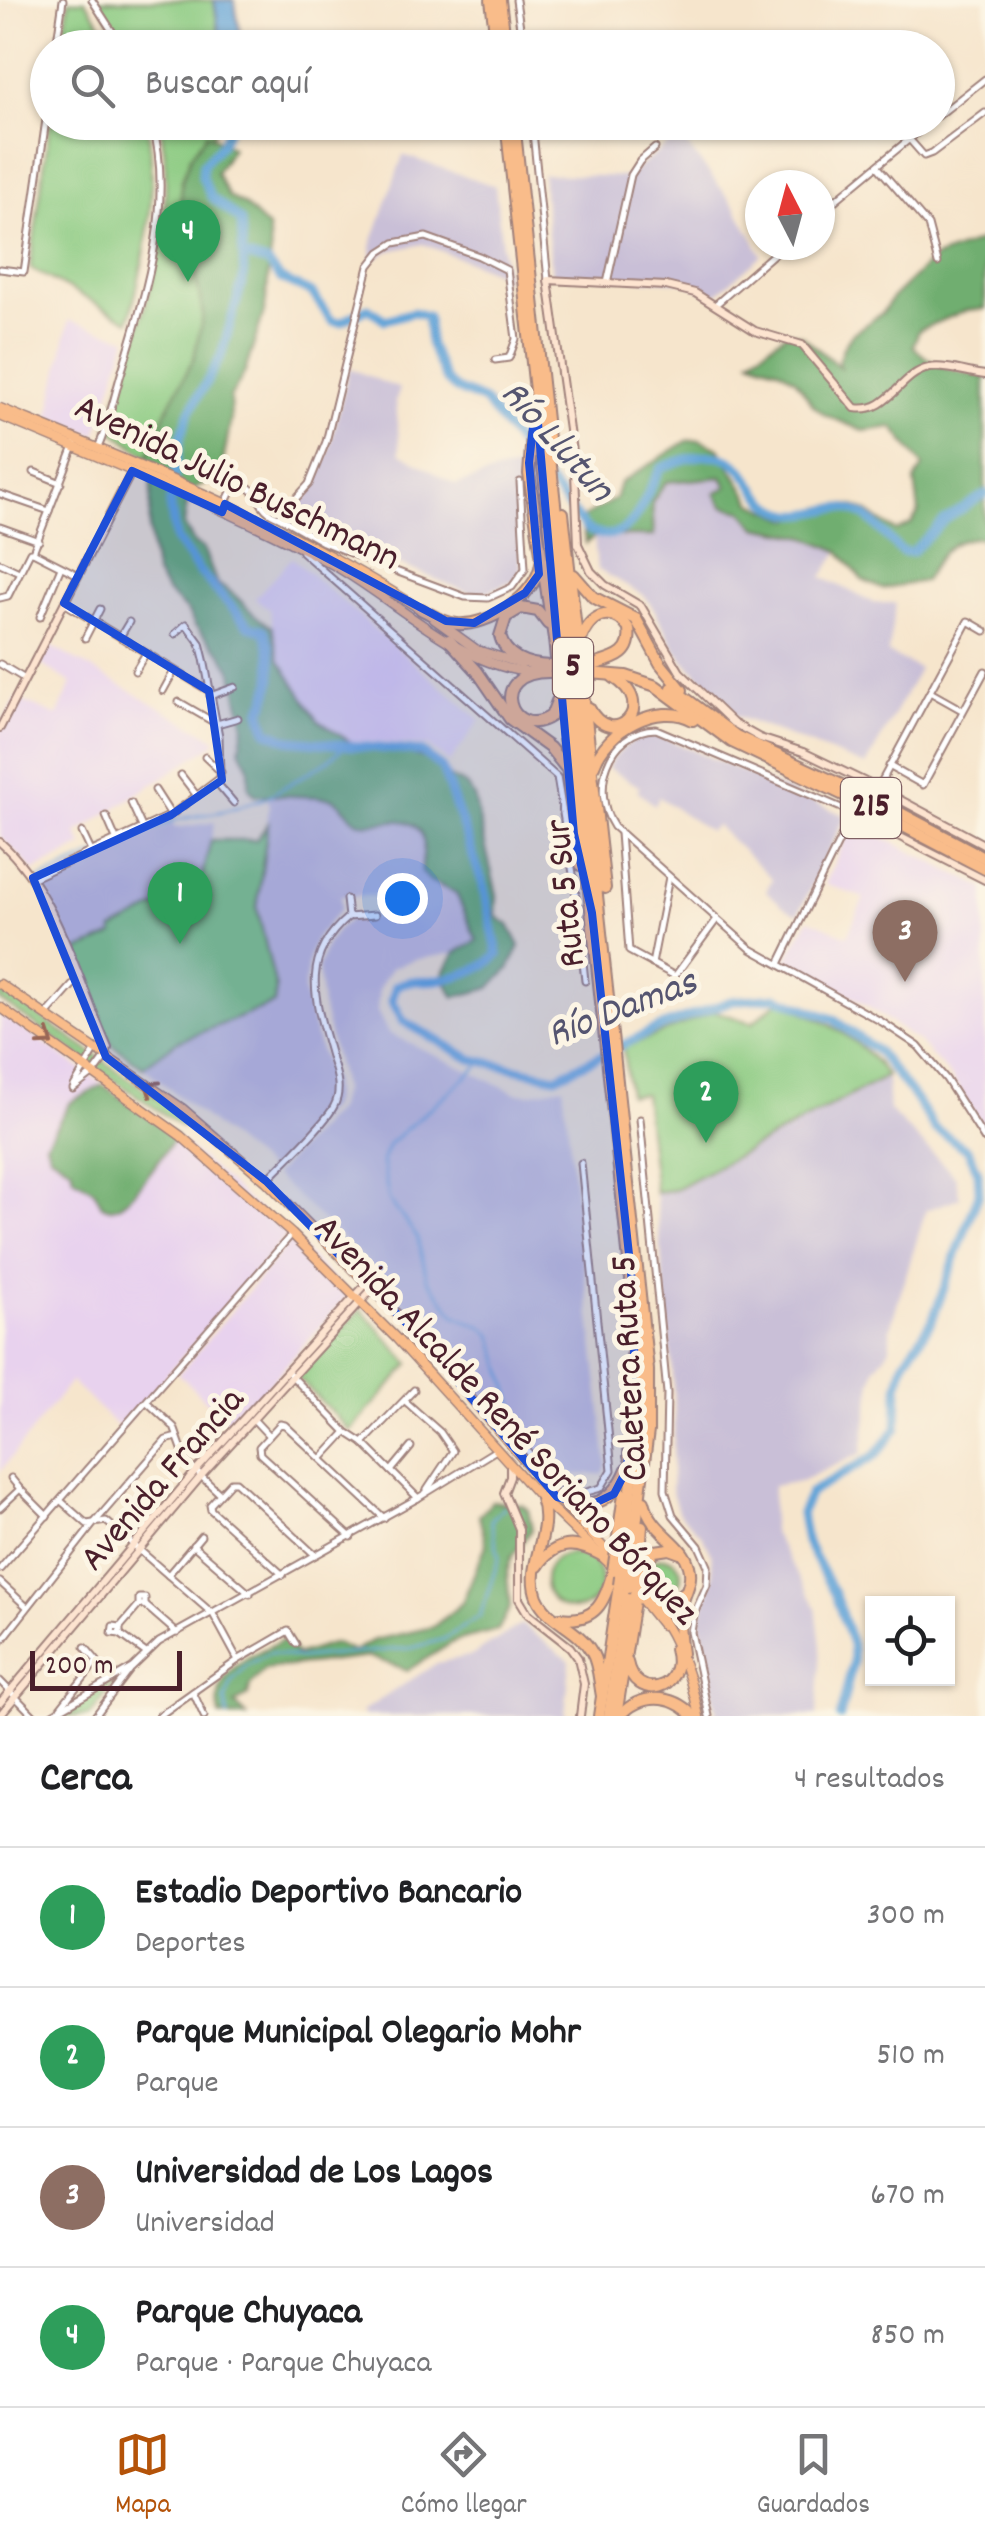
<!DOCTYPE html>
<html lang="es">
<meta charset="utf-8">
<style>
body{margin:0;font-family:Dekko,sans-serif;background:#f6f6f6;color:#202124}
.controls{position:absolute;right:30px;bottom:30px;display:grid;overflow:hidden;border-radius:0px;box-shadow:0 2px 8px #0004}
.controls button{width:90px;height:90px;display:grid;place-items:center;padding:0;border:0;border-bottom:2px solid #e0e0e0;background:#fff;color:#202124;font:50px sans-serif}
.compass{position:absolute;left:745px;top:170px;width:90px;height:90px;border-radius:50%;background:#fff;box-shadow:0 2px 8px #0004;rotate:354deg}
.scale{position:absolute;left:30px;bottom:25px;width:152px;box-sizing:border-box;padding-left:10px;border:5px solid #4a1f2b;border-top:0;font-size:28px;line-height:35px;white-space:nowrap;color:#4a1f2b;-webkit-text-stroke:8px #fcf5e5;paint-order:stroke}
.you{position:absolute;left:402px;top:898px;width:35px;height:35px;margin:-25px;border:8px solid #fff;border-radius:50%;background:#1a73e8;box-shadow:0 0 0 15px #1a73e833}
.badge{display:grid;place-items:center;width:65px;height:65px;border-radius:50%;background:#b45309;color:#fff;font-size:32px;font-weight:700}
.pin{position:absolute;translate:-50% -82px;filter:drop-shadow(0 2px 5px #0008)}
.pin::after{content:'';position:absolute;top:52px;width:35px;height:30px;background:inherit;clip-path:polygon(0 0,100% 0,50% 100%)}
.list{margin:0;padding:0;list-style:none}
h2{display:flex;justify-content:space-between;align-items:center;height:130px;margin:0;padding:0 40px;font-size:42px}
h2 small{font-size:32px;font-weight:400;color:#757577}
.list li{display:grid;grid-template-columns:65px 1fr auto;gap:30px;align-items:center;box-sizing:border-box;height:140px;padding:0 40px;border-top:2px solid #e0e0e0}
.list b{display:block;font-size:38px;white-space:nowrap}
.list p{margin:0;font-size:32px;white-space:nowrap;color:#757577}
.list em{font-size:32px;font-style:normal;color:#757577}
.icon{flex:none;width:55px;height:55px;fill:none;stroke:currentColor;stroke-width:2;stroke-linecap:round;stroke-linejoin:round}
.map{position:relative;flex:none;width:985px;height:1716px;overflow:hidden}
.search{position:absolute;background:#fff;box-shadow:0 2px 8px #0004;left:30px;right:30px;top:30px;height:110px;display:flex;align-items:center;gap:25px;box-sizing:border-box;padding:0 35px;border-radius:55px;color:#757577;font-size:38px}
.sheet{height:690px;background:#fff}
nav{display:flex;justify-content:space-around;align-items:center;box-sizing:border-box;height:140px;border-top:2px solid #e0e0e0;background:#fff;font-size:28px;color:#757577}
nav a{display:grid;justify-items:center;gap:5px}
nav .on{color:#b45309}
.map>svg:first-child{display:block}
</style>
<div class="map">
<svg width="985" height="1716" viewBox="0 0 985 1716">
<rect width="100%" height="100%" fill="#fcf5e5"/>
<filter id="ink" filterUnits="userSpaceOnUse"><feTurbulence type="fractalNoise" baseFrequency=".01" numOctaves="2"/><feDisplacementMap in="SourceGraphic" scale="20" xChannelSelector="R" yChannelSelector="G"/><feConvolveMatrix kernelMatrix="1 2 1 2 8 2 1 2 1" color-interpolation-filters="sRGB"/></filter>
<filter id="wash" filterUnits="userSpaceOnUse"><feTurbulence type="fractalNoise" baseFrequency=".0048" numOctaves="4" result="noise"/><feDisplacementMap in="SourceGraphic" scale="40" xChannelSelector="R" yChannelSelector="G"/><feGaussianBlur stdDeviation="2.25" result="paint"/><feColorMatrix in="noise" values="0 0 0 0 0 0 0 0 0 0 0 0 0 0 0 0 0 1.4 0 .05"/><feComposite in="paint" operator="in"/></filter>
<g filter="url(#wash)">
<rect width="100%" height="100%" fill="#f6e5cc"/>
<g fill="#e8d2ee">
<polygon points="69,320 127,338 96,435 49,418"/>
<polygon points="292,558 480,720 450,762 427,746 344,740 311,719 284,678 269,609 255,598"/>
<polygon points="49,645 216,739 214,744 77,833 83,846 34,871 0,836 0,728 16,698 57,716 72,683 39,663"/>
<polygon points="853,822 985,889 985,1132 952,1078 920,1043 865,1004 786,960 809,919 847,936 864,898 825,884"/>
<polygon points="0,1012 176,1136 287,1235 120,1429 71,1381 0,1472"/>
<polygon points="292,1239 349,1294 232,1426 179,1374"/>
</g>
<g fill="#c9bfd7">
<polygon points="679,135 735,206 762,255 714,296 683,282 552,275 542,174 627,177"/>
<polygon points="403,155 495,186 506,282 496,272 423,244 389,251 372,261 371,246"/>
<polygon points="349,368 400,389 396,400 400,453 456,485 499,471 520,468 521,569 516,579 488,592 470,593 286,519 310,493 329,452"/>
<polygon points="722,477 728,487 723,506 743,511 757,527 807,537 839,552 822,577 874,603 896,603 888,653 919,669 866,766 736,716 677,652 654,609 643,595 597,569 594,536 653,535 652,502 666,481"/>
<polygon points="644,734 662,737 846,816 798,914 784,907 766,891 772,879 716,825 709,831 659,797 655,806 637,790 640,787 608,768 612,759 626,746"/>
<polygon points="263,744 417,764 477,941 455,953 413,960 391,968 379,988 377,1011 388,1033 516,1093 529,1094 563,1086 607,1463 603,1474 554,1475 371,1266 274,1175 337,1109 342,1091 340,1077 322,1006 318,968 326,945 338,929 350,919 377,917 376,896 341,896 341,909 316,938 309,956 304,992 320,1050 332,1080 333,1100 330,1107 270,1171 143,1067 178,1041 274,1004 276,989 257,908 269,806"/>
<polygon points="215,822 197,896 74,953 43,881 172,824 176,828"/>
<polygon points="887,1076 889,1110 955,1176 960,1198 926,1210 890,1328 890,1348 875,1369 872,1381 862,1453 801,1481 773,1486 772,1531 816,1607 821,1645 817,1716 717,1716 700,1620 713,1575 711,1552 701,1535 678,1512 671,1489 675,1418 673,1375 655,1192 673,1190"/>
<polygon points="521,1624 570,1661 565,1716 364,1716 361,1712 437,1663 473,1655"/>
</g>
<g fill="#8aca81" stroke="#6a7456" stroke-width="2.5">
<polygon points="69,0 85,0 117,47 62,47"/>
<polygon points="97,0 214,0 221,47 126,47"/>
<path d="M50,123H147C159,192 146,254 129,321L30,268Z"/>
<path d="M159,123H220L193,166L228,267L156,462L107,427C135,337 184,217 159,123Z"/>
<polygon points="268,824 257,908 276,989 274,1004 178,1041 143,1067 111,1044 74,953 114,935 113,930 167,902 179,903 197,896 211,840 256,840"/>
<polygon points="0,989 187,1119 182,1127 0,1000"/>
<path d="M779,1001C822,1019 860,1037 887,1076L673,1190L655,1192L644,1094L629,1095L623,1048L715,1011L752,1023Z"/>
<polygon points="361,1309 410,1364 350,1431 296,1376"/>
<circle cx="573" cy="1581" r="28"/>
<circle cx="664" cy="1575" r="17"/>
<polygon points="120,1676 90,1716 57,1716"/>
</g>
<g fill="#6fae6f" stroke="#5c664d" stroke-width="2.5">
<path d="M207,133L232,148L216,173L229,197L244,205L268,228L271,252L265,309L245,372L230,398L231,419L221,474C213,486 200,482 192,491C186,498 186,515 184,525L195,544L203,548L217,584C240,593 248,615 272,627L279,659L318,720L361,749L399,750L424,758L449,777L466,785L474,797L497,895L496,916L509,925L520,946L509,969L490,988L455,997L442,976L455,953L477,941L456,893L430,881L422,872C421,860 427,844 421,833C407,811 382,826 363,823C350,821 345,804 333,799C326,796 265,795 256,796L249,788V767L240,749L244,726L233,673L222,654L195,626L188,612L166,591L155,573L149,530L152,475L147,469L148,457L167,410L194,358L203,315L193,261L179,232L182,180L191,156Z"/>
<path d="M985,239V309L967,310L919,330L913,346C934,368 956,371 985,377V538C950,536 941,553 924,581L882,589L862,580L839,551L807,537L757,527L743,511L723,506L715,493L727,487L722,477L666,482L652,502L654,536H595L586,543L580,519L615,499L620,483L687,441L700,440L719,448L753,503L791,520C813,508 847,497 869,513C879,520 886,526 897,531L911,524L919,512L915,481L923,466L893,427L863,431L825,415L813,405L796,380L779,369L750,359L788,332L802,336L842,369L838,362L843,347L852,334L882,313L892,298L934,258Z"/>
<path d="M103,1085L176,1136C163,1153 136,1197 118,1206C111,1210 108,1207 102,1205L94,1190L74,1177L71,1168L49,1154L46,1143L70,1103Z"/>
<path d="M492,1501L522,1505L528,1510L532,1529L512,1556L507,1572L510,1608L498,1630L455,1641L408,1670L369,1657L264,1669L250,1686L248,1695L235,1704L247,1716H220C209,1669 252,1656 286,1638L296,1655L335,1643L353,1651L374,1640L433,1627L462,1603L486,1545L479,1516Z"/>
</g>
<polygon fill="#65a5d8" stroke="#586282" stroke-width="2.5" points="214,0 234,0 243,47 221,47"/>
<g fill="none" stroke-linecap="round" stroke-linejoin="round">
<g stroke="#65a5d8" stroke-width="2.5">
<polyline points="39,880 175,820 224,811 266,798 326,762 344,747"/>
<polyline points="483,1062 389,1144 382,1161 389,1200 417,1237 427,1279 456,1316 483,1327 492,1335 517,1417"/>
<polyline points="228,1716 225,1700 232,1681 246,1666 269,1653 300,1658 412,1648 444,1639 480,1616 499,1558 491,1520 504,1507"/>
</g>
<g stroke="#65a5d8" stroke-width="9">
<path d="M232,122L220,146L203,164L202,177L211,197L241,221L244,276L221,356L190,411L181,436L170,504L176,539L198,570L249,626L264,630C274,654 276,687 261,710L267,731L289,740L422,752L442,768L483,884L498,955C481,970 460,977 437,980C422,982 410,978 396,986L392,1000L403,1021L471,1059L556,1077L658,1028L731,1001L777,997L833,1019L877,1051L914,1097L934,1128L968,1150L978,1172L979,1193L932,1321L904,1363L898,1387L897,1428L876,1455L810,1493L801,1513L806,1542L835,1595L852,1644L853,1662L840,1716"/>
<path d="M244,256L268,263L281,279L312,293L332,321L341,322L368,308L385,320L413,312L427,316L430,345L446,381L456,389L484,401L587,530C634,551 641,500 661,468C763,425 734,503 793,514C807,516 820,511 832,509C866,503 880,533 902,552H912L945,520L985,494"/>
</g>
</g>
</g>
<g filter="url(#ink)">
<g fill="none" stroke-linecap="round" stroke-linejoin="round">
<g stroke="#a0827c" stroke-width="9">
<g id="street">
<polyline points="92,0 123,48"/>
<polyline points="516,0 523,48"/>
<polyline points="56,48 63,0"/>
<polyline points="938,116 985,79"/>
<polyline points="532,122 548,280"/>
<polyline points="910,140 924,156 932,153 985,113"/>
<polyline points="878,167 928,225 938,263"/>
<polyline points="820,213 930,122"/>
<polyline points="0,269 24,272 48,106"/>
<polyline points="607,283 631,175 640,161 655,148"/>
<polyline points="715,305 784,245"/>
<path d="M98,448C108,425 114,398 121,374C145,295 175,204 152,122"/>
<polyline points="34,472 61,483"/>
<polyline points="0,494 49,511"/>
<path d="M224,506L232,490L245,485C261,493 257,510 279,517L309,484L326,442L369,266L380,252L394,243L426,237L479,256L507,270L516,339L509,358L495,360"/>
<polyline points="279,517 323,542 377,564 465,597 488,598 512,587 525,569 520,482"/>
<polyline points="0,527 39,541"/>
<polyline points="33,552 78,575"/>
<polyline points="302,552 557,777 575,886 585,981"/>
<polyline points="0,563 19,572"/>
<polyline points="0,598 8,596 30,552 33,552 75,444"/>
<polyline points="64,603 209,691"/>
<polyline points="40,617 61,567"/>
<polyline points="120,637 129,622"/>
<polyline points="85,638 100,609"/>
<polyline points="0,664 25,679"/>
<polyline points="135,671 146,653"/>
<polyline points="163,691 174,671"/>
<polyline points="930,692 962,710"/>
<polyline points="210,696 235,687"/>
<polyline points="179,702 217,724 238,718"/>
<polyline points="205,757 221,772"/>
<polyline points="889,766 923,785 985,671"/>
<polyline points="181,775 197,796"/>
<polyline points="217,783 234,803"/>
<polyline points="878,788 968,621 985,631"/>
<polyline points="155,790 171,815"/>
<polyline points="131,803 142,827"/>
<polyline points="106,816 116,839"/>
<polyline points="82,832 91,851"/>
<polyline points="620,833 629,951 675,976 717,919"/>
<polyline points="33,878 171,815 220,778 219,736 204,659 200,643 186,624 175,634"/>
<polyline points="346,899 348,917"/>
<polyline points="652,964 669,877"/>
<path d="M779,964L853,813L656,729C607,730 590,791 614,827L751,949L882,1022L918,1046L946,1079L985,1140"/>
<polyline points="47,1014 78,979"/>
<polyline points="74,1086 96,1049"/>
<polyline points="73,1089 95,1072 106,1057"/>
<polyline points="640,1119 667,1393 665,1490 673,1515 699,1546 708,1566 707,1585 694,1614 691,1632 709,1716"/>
<path d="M266,1181C282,1164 326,1123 334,1106C342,1091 337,1074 332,1060C317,1005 297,960 348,917L375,915"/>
<polyline points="287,1371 346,1432 363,1443 418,1498"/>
<polyline points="405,1401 440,1432 453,1451 427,1490"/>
<polyline points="148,1403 174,1427 187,1463 218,1492"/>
<polyline points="254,1420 269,1436"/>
<polyline points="496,1426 513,1433 551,1480"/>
<polyline points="363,1443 414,1390"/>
<polyline points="322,1458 346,1432"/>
<polyline points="391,1471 411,1447"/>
<polyline points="539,1474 583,1493 601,1488 612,1470 581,1163"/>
<polyline points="11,1478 20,1489"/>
<polyline points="61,1501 87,1524 106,1521 213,1614 238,1660"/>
<polyline points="0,1508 20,1489 47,1516"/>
<polyline points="351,1537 260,1454 259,1447 280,1424 285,1425 384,1518"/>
<polyline points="193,1545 250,1594"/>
<polyline points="0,1569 292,1234"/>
<polyline points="168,1575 201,1536"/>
<polyline points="283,1575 211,1510 210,1505 231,1482 236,1482 315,1555"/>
<polyline points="0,1582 27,1607"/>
<polyline points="146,1606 177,1633"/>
<polyline points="120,1627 113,1626 112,1633 120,1634 120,1627 139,1605 145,1605 145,1598 139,1598 139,1605"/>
<polyline points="120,1634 146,1653"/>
<polyline points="0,1643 95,1522 166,1440 177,1437"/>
<polyline points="97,1662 113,1677"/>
<polyline points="0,1681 34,1716"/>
<polyline points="193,1692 204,1716"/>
<polyline points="60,1708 97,1661 85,1647"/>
<polyline points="49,1716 132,1668 159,1642 418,1498 496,1450"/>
<polyline points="95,1716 130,1670"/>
<polyline points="159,1716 238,1660 288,1631 296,1644"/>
</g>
</g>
<g stroke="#a0827c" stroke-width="10">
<g id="secondary">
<path d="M985,375C968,373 946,365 929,368C899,374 890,414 855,408L802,345L755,331L695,293L666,286L548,280L575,473L578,544L591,571L605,585L641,606L680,672L733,723L760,738L803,752L878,788L985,845"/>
<polyline points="0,728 132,471"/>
<polyline points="858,802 853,813 985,880"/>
<path d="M0,842C55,890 79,982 108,1048L106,1057"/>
<polyline points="510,1465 510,1477 504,1493 519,1529 519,1599 528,1614 570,1647 578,1658 584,1684 580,1716"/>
<polyline points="0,1703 196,1471 368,1282"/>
<polyline points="0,1715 202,1475 374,1287"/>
</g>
</g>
<g stroke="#a0827c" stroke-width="11">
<g id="primary">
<path d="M0,408C144,467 292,525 423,611"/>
<path d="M0,416C110,462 222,506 328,562C390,595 463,670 534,672"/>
<polyline points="434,619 477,650 522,664"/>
<polyline points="0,984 182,1108 266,1181 411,1328 532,1470 616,1561"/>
<polyline points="0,1007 181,1136 292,1234 397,1339 541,1498 614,1568"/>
<polyline points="633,1589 662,1625"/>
<path d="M642,1590C673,1629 689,1667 699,1716"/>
</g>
</g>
<g stroke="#a0827c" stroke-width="14">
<g id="highway">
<polyline points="491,0 497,48"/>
<polyline points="500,0 506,48"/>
<polyline points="506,122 639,1354 638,1431 624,1547"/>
<polyline points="514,122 648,1370 648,1431 633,1548"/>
<polyline points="533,421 529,474 554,639 574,834 581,865"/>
<polyline points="563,513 605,888"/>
<polyline points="574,575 593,597 636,619 660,663 682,690"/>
<path d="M421,609C432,615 444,623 457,624C489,627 537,595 541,563"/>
<path d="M548,624L538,611L521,608L506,617L500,636C506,658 528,665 550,666"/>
<polyline points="449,640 477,671 510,719 550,748 565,767"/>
<path d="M581,640C588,615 612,604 629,629C633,657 612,659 590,666"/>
<path d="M550,672C484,671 511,743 551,716L557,701"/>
<polyline points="590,673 626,676 656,686 732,742 858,802 985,869"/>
<polyline points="672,688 736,736 887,806 985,858"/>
<path d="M589,708C612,752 661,706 613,677"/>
<path d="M594,766C606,730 658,701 693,720"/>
<polyline points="629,1457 633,1334"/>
<path d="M557,1497C590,1512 613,1503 627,1469"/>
<path d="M541,1498C554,1534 524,1565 537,1597C547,1621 578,1628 591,1651C599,1664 599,1681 602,1696"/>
<path d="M644,1501C651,1533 682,1540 689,1566C694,1583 682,1596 680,1613C678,1626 680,1640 682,1653"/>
<polyline points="618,1537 624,1494"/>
<path d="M538,1566C556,1539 578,1542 603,1556"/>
<polyline points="640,1566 655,1551 669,1549 680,1553"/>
<polyline points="639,1570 642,1526"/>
<path d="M641,1588C656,1596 669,1603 685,1592"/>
<path d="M560,1618C596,1623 605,1602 613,1571"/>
<path d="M627,1662C635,1703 687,1691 675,1649"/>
<polyline points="599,1716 619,1585"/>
<polyline points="609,1716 628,1587"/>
<polyline points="616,1716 635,1595"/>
<path d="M620,1716C640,1693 672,1693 693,1716"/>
</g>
</g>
<use href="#street" stroke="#fff" stroke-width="5"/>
<use href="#secondary" stroke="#fde4d0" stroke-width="6"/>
<use href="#primary" stroke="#f9bc8a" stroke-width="8"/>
<use href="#highway" stroke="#f9bc8a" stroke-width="10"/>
<g stroke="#a0827c" stroke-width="14" stroke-linecap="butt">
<g id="highway-bridge">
<polyline points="550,666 590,666"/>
<polyline points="613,1571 618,1537"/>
<polyline points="619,1585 624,1547"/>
<polyline points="628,1587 633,1548"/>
<polyline points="635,1595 639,1570"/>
</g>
</g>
<use href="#highway-bridge" stroke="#f9bc8a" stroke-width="10"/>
</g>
<defs><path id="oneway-chevron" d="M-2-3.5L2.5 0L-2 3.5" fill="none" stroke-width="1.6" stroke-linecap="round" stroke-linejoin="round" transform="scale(2.5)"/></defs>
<g stroke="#996656">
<use href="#oneway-chevron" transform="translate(47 1040) rotate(35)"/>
<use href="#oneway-chevron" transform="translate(151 1087) rotate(-146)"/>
</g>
</g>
<path fill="#1d4ed8" fill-opacity="0.2" stroke="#1d4ed8" stroke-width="8" stroke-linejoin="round" d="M536,400L574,834L592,913L636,1319L627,1469L614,1494L591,1505L557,1497L411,1328L266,1181L106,1057L33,878L171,815L222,780L209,691L64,603L132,471L222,512L225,504L446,621L474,623L525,593L539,574L529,463Z"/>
<g text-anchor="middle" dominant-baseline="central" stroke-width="10" stroke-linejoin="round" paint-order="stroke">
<g fill="#fcf5e5" stroke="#7f5f63" stroke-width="2.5">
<rect x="553" y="638" width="40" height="60" rx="8"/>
<rect x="841" y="778" width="60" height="60" rx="8"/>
</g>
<g font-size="35" font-weight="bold" fill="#4a1f2b">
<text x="573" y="668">5</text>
<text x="871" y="808">215</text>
</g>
<g font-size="38" fill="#4a1f2b" stroke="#fcf5e5">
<text transform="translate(236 485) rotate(26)">Avenida Julio Buschmann</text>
<text transform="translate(568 893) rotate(-96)">Ruta 5 Sur</text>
<text transform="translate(632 1368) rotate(-93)">Caletera Ruta 5</text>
<text transform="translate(504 1422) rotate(47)">Avenida Alcalde René Soriano Bórquez</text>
<text transform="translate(164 1481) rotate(-49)">Avenida Francia</text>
</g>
<g font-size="40" font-style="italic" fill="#555570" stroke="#fcf5e5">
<text transform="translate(555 443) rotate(48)">Río Llutun</text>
<text transform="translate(623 1011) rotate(-21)">Río Damas</text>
</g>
</g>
</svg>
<div class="controls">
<button><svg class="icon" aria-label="locate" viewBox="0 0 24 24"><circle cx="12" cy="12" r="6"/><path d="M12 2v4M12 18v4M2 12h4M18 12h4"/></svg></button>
</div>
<svg class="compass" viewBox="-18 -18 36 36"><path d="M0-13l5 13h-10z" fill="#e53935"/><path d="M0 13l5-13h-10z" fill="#757577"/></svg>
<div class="scale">200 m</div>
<div class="you"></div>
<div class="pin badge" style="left:180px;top:944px;background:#2e9e5b">1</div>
<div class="pin badge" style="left:706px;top:1143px;background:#2e9e5b">2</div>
<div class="pin badge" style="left:905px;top:982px;background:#8d6e63">3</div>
<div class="pin badge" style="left:188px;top:282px;background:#2e9e5b">4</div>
<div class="search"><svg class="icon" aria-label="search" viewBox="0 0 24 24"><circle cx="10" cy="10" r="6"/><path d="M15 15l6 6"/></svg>Buscar aquí</div>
</div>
<section class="sheet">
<h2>Cerca<small>4 resultados</small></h2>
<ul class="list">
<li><span class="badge" style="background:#2e9e5b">1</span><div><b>Estadio Deportivo Bancario</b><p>Deportes</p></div><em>300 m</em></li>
<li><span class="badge" style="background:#2e9e5b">2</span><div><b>Parque Municipal Olegario Mohr</b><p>Parque</p></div><em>510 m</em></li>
<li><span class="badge" style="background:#8d6e63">3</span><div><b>Universidad de Los Lagos</b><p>Universidad</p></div><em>670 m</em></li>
<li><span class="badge" style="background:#2e9e5b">4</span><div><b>Parque Chuyaca</b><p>Parque · Parque Chuyaca</p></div><em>850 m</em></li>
</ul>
</section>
<nav>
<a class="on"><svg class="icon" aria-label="map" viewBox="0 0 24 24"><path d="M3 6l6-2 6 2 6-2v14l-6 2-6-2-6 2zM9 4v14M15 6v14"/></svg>Mapa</a>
<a><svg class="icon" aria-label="directions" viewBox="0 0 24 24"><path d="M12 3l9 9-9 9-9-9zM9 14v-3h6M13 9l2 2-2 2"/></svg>Cómo llegar</a>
<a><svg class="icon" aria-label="saved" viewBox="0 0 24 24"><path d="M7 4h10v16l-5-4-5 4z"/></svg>Guardados</a>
</nav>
